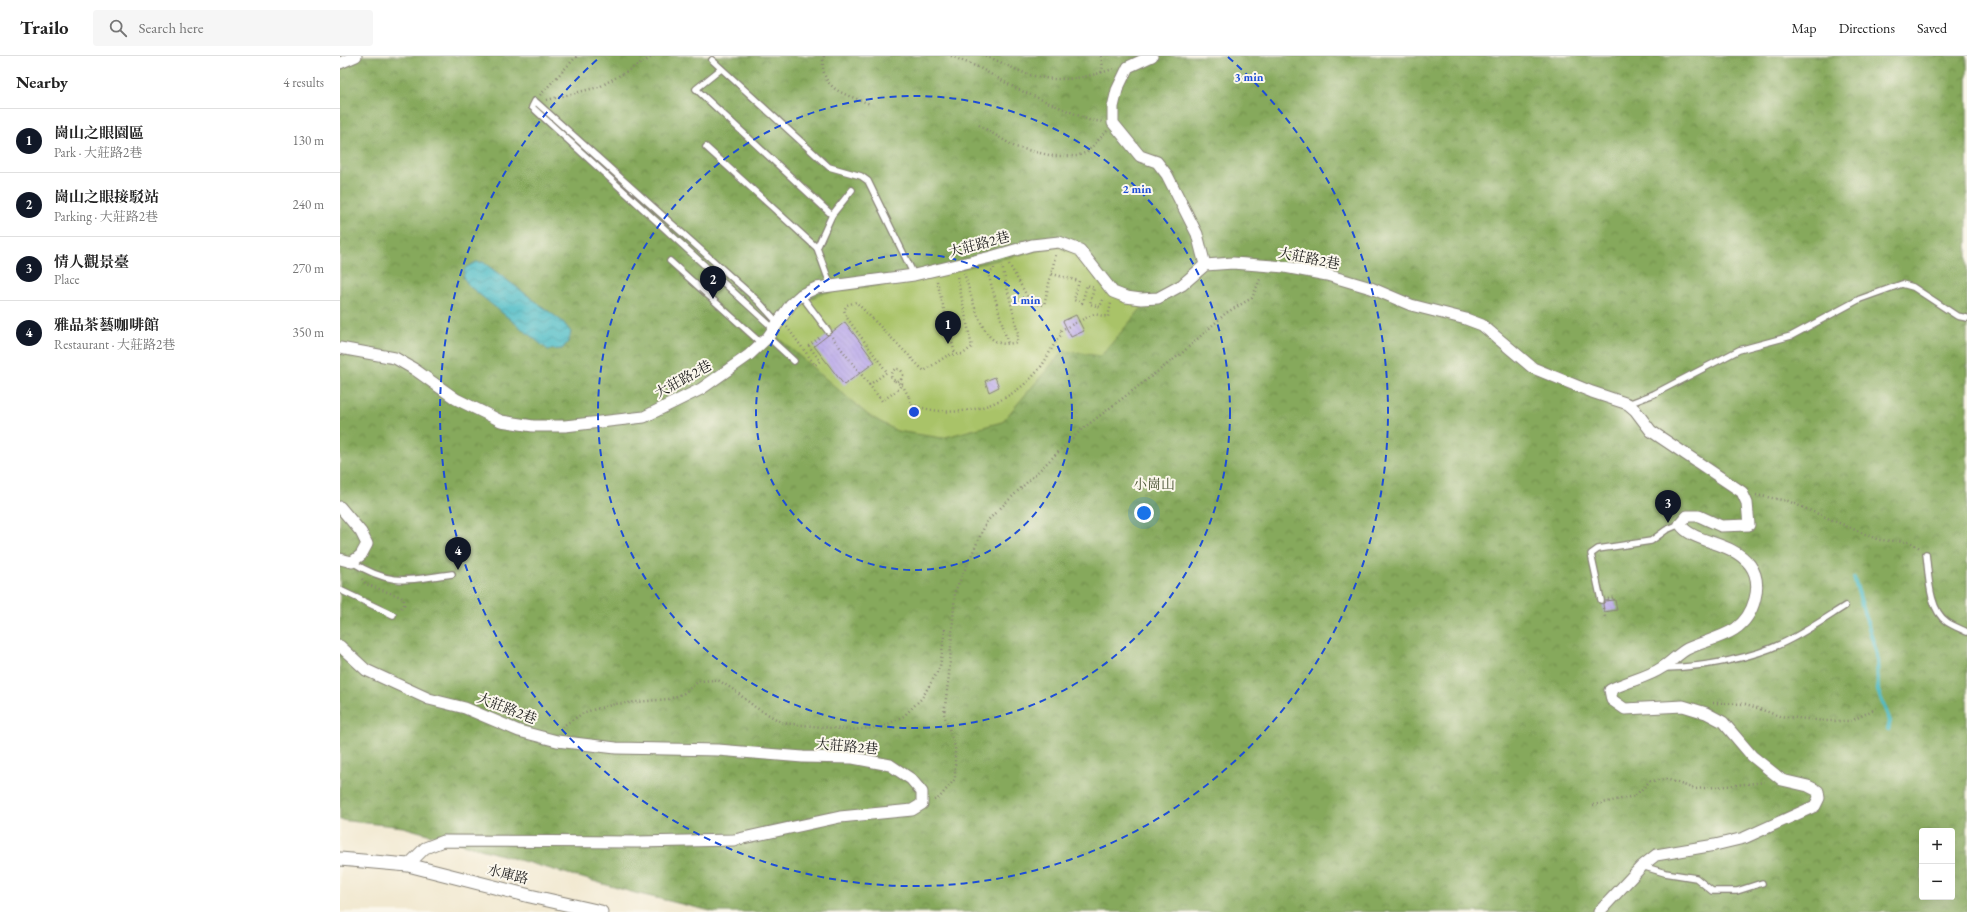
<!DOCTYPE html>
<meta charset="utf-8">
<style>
body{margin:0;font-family:"EB Garamond","Noto Serif TC",serif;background:#f6f6f6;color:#222}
.controls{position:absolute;right:12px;bottom:12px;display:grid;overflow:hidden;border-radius:4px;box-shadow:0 4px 16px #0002}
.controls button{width:36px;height:36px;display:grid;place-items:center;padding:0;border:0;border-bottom:1px solid #e0e0e0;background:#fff;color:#222;font:20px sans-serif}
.you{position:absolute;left:804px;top:457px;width:14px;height:14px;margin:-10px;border:3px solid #fff;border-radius:50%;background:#1a73e8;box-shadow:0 0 0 6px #1a73e833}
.badge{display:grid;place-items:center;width:26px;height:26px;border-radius:50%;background:#111827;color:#fff;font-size:13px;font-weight:700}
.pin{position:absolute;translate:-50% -33px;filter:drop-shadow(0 1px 2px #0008)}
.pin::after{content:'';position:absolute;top:21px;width:14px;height:12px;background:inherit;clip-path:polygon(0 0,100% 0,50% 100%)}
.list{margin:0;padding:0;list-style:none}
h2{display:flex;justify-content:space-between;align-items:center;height:52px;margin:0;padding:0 16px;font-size:17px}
h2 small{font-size:13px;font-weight:400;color:#767676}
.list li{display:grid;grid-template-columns:26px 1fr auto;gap:12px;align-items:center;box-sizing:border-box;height:64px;padding:0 16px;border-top:1px solid #e0e0e0}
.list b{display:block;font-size:15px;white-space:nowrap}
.list p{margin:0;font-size:13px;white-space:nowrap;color:#767676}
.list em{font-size:13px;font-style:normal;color:#767676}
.icon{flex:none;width:22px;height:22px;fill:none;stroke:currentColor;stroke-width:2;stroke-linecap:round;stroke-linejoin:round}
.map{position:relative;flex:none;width:1627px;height:856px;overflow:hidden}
header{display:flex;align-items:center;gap:24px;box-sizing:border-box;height:56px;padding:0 20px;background:#fff;border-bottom:1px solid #e0e0e0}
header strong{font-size:19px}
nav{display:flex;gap:22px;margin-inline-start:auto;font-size:14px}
.search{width:280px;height:36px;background:#f6f6f6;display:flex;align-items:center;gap:10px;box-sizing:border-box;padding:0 14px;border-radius:4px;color:#767676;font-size:15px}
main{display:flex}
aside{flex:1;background:#fff}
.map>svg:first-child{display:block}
</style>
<header>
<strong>Trailo</strong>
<div class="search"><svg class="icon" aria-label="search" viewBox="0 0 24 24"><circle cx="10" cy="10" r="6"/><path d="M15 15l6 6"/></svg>Search here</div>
<nav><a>Map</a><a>Directions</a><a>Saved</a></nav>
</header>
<main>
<aside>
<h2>Nearby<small>4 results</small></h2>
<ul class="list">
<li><span class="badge">1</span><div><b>崗山之眼園區</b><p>Park · 大莊路2巷</p></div><em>130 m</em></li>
<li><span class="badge">2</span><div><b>崗山之眼接駁站</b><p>Parking · 大莊路2巷</p></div><em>240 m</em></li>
<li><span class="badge">3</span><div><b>情人觀景臺</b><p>Place</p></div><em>270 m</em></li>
<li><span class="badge">4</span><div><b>雅品茶藝咖啡館</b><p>Restaurant · 大莊路2巷</p></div><em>350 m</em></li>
</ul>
</aside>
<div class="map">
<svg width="1627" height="856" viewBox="0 0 1627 856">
<defs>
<pattern id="forest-crowns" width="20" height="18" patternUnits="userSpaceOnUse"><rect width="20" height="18" fill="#86a95c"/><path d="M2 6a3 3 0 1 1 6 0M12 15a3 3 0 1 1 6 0" fill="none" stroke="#6d894b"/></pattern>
<pattern id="water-waves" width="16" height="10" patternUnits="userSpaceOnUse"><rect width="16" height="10" fill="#4ebcc6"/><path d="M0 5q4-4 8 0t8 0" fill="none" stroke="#4098a0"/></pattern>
<pattern id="building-back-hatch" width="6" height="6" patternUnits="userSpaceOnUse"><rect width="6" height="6" fill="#b7a6ea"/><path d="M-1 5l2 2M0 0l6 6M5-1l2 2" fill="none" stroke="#9d8ec8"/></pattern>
</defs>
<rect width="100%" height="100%" fill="#fbf7ec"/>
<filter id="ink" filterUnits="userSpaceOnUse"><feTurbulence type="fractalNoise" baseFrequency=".025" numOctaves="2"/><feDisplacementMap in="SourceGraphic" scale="8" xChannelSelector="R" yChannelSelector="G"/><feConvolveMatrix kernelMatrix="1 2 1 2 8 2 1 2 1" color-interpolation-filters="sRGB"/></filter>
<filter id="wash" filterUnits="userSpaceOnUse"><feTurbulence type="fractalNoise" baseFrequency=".012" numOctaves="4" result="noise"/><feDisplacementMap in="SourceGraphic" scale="16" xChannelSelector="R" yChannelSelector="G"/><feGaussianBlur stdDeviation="0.9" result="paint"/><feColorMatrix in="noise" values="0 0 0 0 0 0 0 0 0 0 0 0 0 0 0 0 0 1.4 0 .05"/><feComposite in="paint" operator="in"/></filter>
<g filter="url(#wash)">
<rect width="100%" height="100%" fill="#f2e9d1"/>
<path fill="url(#forest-crowns)" stroke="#51623c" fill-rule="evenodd" d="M0,0H1627V856H375L295,837L63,771L0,764ZM1582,775H1612V841H1582Z"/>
<polygon fill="#a9c368" stroke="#627042" points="717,191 733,196 747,207 763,232 805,248 761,300 723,295 662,366 602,382 557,375 528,359 437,281 460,248 482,237 573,224 703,193"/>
<polygon fill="url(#water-waves)" stroke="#356c71" points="136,206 143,206 223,266 231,276 229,285 222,293 208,294 129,230 123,221 125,212"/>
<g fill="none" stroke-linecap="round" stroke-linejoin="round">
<polyline stroke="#4ebcc6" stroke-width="4" points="1514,522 1537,599 1538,635 1550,665 1548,674"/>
</g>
<g id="blocks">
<g fill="url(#building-back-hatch)">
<polygon points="736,259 744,275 731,281 723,265"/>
<polygon points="505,266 535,306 504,329 474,290"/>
<polygon points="655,321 659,331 649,336 645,325"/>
<polygon points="1275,544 1277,554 1264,556 1263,548 1265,545"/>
</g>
</g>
</g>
<g filter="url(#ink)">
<use href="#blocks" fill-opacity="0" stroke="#878276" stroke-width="1"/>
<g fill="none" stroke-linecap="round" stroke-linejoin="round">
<g stroke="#878276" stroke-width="8">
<g id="service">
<polyline points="372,4 489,111 521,120 528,125 574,219"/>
<polyline points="381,13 356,33 492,159"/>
<polyline points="366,91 477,192"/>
<polyline points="330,205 422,288"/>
<polyline points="491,230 477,192 492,159 512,134"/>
<polyline points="461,239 488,275"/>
<polyline points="434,273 192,51 195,45 418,245 438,267"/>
<polyline points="428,281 454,305"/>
<polyline points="1288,348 1314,338 1399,294 1451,280 1520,243 1562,228 1573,231 1617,260 1627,262"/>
<path d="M1586,498C1589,518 1588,553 1607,566C1613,570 1621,573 1627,576"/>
<path d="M12,506C52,531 68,524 112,518"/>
<polyline points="0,534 53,559"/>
<polyline points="1261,544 1251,498 1258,493 1311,485 1326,474 1340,468"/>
<path d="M1325,612C1363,611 1412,603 1447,585C1467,575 1486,562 1505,550"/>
<polyline points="1302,810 1325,817 1356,822 1372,835 1397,835 1422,827"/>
</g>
</g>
<g stroke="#878276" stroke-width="13">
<g id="minor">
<polyline points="812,0 788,11 777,34 773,51 773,67 800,100 817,106 827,119 857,178 865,209"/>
<polyline points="0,7 16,0"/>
<path d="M0,292L55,302L74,313L116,343L161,365L193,370H225L304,361L361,333L409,299L428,281L451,248L461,239L476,232L574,219L651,201L692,189L719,186L740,194L773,236L786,241L801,243L818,242L842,229L865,209L893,207L945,211L987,219L1031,232L1071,249L1126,263L1142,269L1193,312L1252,336L1288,348L1295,354L1311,375L1402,436L1407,447L1409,469L1381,470L1359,460H1347L1340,468C1353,488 1391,484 1410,509C1424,528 1414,560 1395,573C1381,582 1362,586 1347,593C1338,598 1331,606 1323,611C1307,622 1287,625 1270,634L1272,644L1285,653L1343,650L1366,657L1383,666L1412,700L1442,724L1468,730L1478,735L1479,742L1475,750L1404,782L1375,789L1316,799L1302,810L1259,856"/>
<polyline points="0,451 21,476 27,488 21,499 12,506 0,503"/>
<polyline points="0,590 26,614 89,643 125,652 179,675 217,685 276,692 378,694 463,701 513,702 550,709 571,723 582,736 582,748 572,754 500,761 394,784 297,786 103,785 85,792 68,809"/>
</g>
</g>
<g stroke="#878276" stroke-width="15">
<polyline id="tertiary" points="0,803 68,809 190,840 261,856"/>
</g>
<g stroke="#878276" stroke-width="2.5" stroke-dasharray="1 3" stroke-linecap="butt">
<path d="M484,0C481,11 484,24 493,31C500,38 521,44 530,48"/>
<polyline points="611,0 640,12 677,33 749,64 763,66"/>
<path d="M646,0C662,6 678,16 694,20C723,27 749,21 776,12"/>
<polyline points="761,0 763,11 761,17"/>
<polyline points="200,39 237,0"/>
<polyline points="207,44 259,31 314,0"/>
<polyline points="639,69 675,91 713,100 737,100 747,96 767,75"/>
<polyline points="669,208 691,247 704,249 716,197"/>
<polyline points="654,212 654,214 648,217 668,288"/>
<path d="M624,217C630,235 639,275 655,285C661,289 670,288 677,286L678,277L662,210"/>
<polyline points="712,218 739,225 734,244 742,247 747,229 754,232 750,248 760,251 763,243 765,244"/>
<polyline points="597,225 615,298"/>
<polyline points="447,271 475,309 480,305 469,290 481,280"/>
<polyline points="492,281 542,345 559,333 562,327 561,323"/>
<circle cx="557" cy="319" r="6"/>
<polyline points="529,329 547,316 507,262 504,254 507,249 516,246 584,315 608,299 623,298 632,291 617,220"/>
<path d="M569,341L571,348C617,366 669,351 700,312C708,302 712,289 721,279L719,275L754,258L768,261L771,247"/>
<polyline points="1416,439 1448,445 1539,484 1570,486 1580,492"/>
<polyline points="22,523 26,528 61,541 64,544 64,549 60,553"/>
<polyline points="1268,543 1274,541 1274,544"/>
<polyline points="1263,552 1265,561"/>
<polyline points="1373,647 1406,648 1439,660 1485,665 1511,665 1537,652"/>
<polyline points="221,675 223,670 245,656 275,648 329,643 344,637 359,625 378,624 394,634 415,651 443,667 511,674 542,671 564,660 582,642 600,611 605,573"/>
<polyline points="594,744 599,742 615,723 615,691 604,658 609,619 615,535 647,465 741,374 842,297 886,257 912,242 921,221"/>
<polyline points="1253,749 1295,740 1310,725 1326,723 1355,733 1426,726"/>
</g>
<use href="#service" stroke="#fff" stroke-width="5.5"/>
<use href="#minor" stroke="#fff" stroke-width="11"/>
<use href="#tertiary" stroke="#fff" stroke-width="13"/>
<polyline stroke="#878276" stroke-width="2.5" stroke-dasharray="1 3" stroke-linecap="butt" points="555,325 563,330 569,341"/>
</g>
</g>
<g fill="none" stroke="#1d4ed8" stroke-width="2" stroke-dasharray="7 5">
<circle cx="574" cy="356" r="158"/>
<circle cx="574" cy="356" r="316"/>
<path d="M888 1A474 474 0 1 1 260 1"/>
</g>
<g text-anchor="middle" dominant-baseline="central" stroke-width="4" stroke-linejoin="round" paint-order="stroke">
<g font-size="14" fill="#1c1c1c" stroke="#fbf7ec">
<text transform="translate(639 188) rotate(-15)">大莊路2巷</text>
<text transform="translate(969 202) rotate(11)">大莊路2巷</text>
<text transform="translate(343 323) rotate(-29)">大莊路2巷</text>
<text transform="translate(167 652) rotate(21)">大莊路2巷</text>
<text transform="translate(507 690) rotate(5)">大莊路2巷</text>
<text transform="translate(168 818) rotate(14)">水庫路</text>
</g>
<g font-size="14" fill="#4d5637" stroke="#fbf7ec">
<text x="814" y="428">小崗山</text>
</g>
</g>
<circle cx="574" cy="356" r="6" fill="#1d4ed8" stroke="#fbf7ec" stroke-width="2"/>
<g font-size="12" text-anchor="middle" font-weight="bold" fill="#1d4ed8" stroke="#fbf7ec" stroke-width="4" stroke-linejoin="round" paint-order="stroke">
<text x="909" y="25">3 min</text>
<text x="797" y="137">2 min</text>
<text x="686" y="248">1 min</text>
</g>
</svg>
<div class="controls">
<button>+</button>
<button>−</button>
</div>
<div class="you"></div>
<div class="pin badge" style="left:608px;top:288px">1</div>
<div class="pin badge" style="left:373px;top:243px">2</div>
<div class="pin badge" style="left:1328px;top:467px">3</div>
<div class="pin badge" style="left:118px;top:514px">4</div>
</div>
</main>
